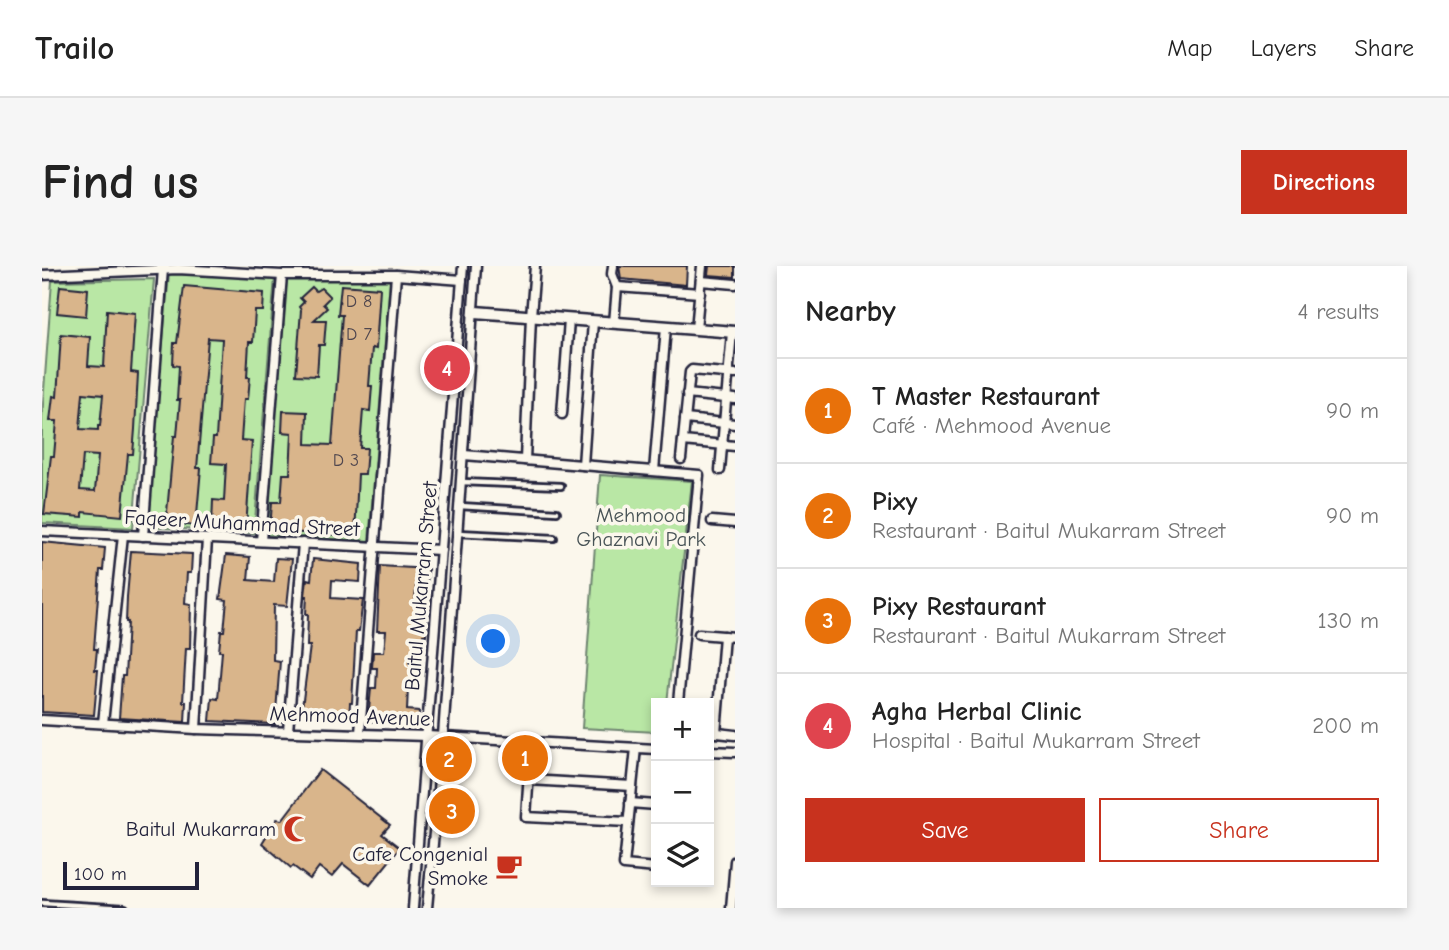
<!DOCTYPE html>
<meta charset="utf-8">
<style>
body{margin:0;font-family:"Comic Neue",sans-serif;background:#f6f6f6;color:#222}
.controls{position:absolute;right:21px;bottom:21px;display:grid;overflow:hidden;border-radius:0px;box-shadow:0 4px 10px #0003}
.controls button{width:63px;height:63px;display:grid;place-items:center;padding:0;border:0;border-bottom:2px solid #e0e0e0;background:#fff;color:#222;font:35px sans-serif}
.scale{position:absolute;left:21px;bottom:18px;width:136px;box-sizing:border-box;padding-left:7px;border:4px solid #22223b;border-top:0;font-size:19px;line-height:24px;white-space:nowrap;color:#22223b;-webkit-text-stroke:5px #fbf7ec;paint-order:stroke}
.you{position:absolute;left:452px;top:376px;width:24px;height:24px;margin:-18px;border:5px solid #fff;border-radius:50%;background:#1a73e8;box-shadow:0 0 0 10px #1a73e833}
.badge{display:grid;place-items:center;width:46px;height:46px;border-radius:50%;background:#c8321e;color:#fff;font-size:23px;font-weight:700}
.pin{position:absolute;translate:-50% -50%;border:4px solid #fff;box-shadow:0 2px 7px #0006}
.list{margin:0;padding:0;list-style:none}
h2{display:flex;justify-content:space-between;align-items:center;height:91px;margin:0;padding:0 28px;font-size:30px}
h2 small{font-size:23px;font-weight:400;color:#767676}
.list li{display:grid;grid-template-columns:46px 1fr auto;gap:21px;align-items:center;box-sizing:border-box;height:105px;padding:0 28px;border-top:2px solid #e0e0e0}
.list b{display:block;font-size:26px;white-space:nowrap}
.list p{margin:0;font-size:23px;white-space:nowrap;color:#767676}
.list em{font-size:23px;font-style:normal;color:#767676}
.actions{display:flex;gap:14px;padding:21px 28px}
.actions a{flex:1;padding:16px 0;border:2px solid #c8321e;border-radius:0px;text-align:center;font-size:24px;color:#c8321e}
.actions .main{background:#c8321e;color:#fff}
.icon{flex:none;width:38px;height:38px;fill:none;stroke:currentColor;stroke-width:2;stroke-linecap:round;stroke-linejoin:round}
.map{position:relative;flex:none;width:693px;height:642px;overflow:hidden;border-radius:0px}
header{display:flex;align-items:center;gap:42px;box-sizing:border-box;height:98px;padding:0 35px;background:#fff;border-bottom:2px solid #e0e0e0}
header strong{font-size:33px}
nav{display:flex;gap:38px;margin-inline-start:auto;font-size:24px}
.intro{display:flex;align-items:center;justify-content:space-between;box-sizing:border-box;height:168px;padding:0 42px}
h1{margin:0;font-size:49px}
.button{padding:18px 32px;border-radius:0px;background:#c8321e;color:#fff;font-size:24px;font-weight:700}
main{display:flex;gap:42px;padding:0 42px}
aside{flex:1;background:#fff;border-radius:0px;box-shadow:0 4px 10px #0003}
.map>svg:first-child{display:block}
</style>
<header>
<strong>Trailo</strong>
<nav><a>Map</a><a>Layers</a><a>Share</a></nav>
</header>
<div class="intro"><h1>Find us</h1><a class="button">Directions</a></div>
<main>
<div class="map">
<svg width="693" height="642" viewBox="0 0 693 642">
<rect width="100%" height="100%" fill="#fbf7ec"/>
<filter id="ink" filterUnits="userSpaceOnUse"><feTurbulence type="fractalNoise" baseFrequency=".0143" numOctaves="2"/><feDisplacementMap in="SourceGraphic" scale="14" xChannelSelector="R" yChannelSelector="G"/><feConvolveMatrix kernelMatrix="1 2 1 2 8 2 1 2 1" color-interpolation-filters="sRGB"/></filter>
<g filter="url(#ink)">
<g fill="#b9e7a5" stroke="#6e8470" stroke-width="2">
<polygon points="127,8 233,11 212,267 104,261"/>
<polygon points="245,10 348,14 327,275 224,269"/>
<polygon points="112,13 91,262 0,257 0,152 10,15"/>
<polygon points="558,209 650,215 625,437 614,437 614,466 540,462"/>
</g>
<g fill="#d9b58b" stroke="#22223b" stroke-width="2" fill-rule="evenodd">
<polygon points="577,0 645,0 644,19 579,13"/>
<polygon points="667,0 693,0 693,11 666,9"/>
<polygon points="299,19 338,22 334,83 330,82 327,120 330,120 328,145 321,144 318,182 325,182 323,208 316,208 313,270 228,265 230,236 239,236 241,208 248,208 250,167 240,166 241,145 265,146 264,178 290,179 300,49 296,49"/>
<polygon points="18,20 46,23 44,50 15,47"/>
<polygon points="142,20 222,27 221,45 213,45 211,76 207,76 205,111 208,111 206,133 202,133 199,174 210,175 204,262 170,259 171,234 182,235 184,198 169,197 171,172 174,172 180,73 166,72 155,202 159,202 154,260 124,257 132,170 135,170 138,134 135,134 137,100 131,99 132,77 135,77"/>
<polygon points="270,21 274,25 279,22 288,31 281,38 285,42 272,54 284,54 282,79 277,79 275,110 254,109 259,44 257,41 262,36 258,32"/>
<path d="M65,44L93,47L89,106L96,107L93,163L91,188H86L80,250L41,246V251L2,248L9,190H12L15,155H8L11,130L15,131L19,68L48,71L46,100L62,101ZM41,127L61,129L58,160H56V164L38,163ZM41,189L56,190L53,225L38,224Z"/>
<polygon points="0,276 63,282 61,304 58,304 52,383 55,383 53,404 56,404 52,449 0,446"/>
<polygon points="89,285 150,288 149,307 145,307 143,337 149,338 148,382 144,382 141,436 144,436 143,456 77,452 80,410 83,410 86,356 84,356 85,331"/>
<polygon points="184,289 208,291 206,314 232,316 234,292 250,293 245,340 232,339 231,394 238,395 233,458 168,455 170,432 176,433 180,385 177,385 179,365 182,365 185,334 178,333"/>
<polygon points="271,293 319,298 318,316 290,314 289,332 321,334 317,365 314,365 310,437 308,437 307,453 259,449 268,380 265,380 266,348 264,348 265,330 263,330 265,313 269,314"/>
<polygon points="338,300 386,303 385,319 374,319 373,338 384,338 383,355 385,355 384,369 381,369 379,388 377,388 376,422 366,422 365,444 377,445 376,462 353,461 353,457 326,455 329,422 334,422 335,402 330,402 331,386 342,386 344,365 335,365"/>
<polygon points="278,504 348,559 340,568 358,582 328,619 301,598 290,611 277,601 268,613 251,600 249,602 220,577 235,553 240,554"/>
</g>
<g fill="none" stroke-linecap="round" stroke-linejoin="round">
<g stroke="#22223b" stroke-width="10">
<g id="service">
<polyline points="420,216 519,220"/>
<polyline points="418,240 515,246"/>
<polyline points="416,267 512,272"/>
<polyline points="0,637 83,642"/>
</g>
</g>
<g stroke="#22223b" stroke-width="13">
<g id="minor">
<polyline points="571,0 570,8 575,21 572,57"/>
<polyline points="0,9 136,3 240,9 354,9 420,14"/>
<polyline points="659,15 693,18"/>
<polyline points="575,21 658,27"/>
<polyline points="654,63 660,0"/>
<polyline points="645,128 693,133"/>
<polyline points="520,148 527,54"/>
<polyline points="643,153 693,158"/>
<polyline points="641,175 693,180"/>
<polyline points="422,189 657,209 636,437"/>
<polyline points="639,193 648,106 650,104 693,108"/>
<polyline points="483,194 489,50 493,0"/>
<polyline points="541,199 551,55"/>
<polyline points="678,204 690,66"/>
<polyline points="612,205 624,61"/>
<polyline points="670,255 693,257"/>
<polyline points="0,265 399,284"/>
<polyline points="101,270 121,3"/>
<polyline points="219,275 240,9"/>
<polyline points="657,368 693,371"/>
<polyline points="0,454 154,463 385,470 614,483"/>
<polyline points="61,457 81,269"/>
<polyline points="154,463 165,273"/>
<polyline points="246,465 261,277"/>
<polyline points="667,466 693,469"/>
<polyline points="318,467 354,9"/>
<polyline points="674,467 682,370"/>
<polyline points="489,475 484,551 586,556"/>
<polyline points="594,482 582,599 614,602"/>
<polyline points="667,485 693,486"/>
<polyline points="487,514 590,520"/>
<polyline points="588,537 614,539"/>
<polyline points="371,642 421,0"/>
<polyline points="385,642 401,470 434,0"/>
<polyline points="689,642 693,595"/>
</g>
</g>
<g stroke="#22223b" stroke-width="15">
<polyline id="tertiary" points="433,46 693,66"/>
</g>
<use href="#service" stroke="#fbf7ec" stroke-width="4.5"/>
<use href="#minor" stroke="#fbf7ec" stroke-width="8"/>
<use href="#tertiary" stroke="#fbf7ec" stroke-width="10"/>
</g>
</g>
<defs>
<g id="mosque-bare" transform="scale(2.1)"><path d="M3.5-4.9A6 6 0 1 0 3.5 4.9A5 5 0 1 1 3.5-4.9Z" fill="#c8321e" stroke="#fbf7ec" stroke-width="2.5" paint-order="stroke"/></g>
<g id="cafe-bare" transform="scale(2.1)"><path d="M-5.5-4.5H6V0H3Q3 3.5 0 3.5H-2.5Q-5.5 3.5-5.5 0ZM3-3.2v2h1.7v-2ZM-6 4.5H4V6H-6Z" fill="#c8321e" stroke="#fbf7ec" stroke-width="2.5" paint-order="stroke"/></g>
</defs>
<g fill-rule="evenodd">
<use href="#mosque-bare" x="255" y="563"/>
<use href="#cafe-bare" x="467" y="600"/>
</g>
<g text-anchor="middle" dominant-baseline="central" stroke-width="7" stroke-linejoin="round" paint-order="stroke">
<g font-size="18" fill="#50474f">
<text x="317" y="35">D 8</text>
<text x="317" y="68">D 7</text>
<text x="304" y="194">D 3</text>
</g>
<g font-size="21" fill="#485356" stroke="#fbf7ec">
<text x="599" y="249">Mehmood<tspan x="599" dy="24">Ghaznavi Park</tspan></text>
</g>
<g font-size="21" fill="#22223b" stroke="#fbf7ec">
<text transform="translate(200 257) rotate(3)">Faqeer Muhammad Street</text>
<text transform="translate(379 320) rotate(-85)">Baitul Mukarram Street</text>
<text transform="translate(308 450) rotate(2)">Mehmood Avenue</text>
</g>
<g font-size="21" fill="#22223b" stroke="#fbf7ec" text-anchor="end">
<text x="234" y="563">Baitul Mukarram</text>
<text x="446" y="588">Cafe Congenial<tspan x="446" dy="24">Smoke</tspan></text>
</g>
</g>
</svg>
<div class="controls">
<button>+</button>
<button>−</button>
<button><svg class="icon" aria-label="layers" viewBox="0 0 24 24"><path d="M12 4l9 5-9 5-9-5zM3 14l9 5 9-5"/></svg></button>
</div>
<div class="scale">100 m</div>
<div class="you"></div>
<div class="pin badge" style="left:483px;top:492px;background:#e8710a">1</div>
<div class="pin badge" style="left:407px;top:493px;background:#e8710a">2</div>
<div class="pin badge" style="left:410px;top:545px;background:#e8710a">3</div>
<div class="pin badge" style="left:405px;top:102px;background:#e0444e">4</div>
</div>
<aside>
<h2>Nearby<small>4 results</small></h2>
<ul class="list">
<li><span class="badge" style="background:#e8710a">1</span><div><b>T Master Restaurant</b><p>Café · Mehmood Avenue</p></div><em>90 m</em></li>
<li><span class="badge" style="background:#e8710a">2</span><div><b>Pixy</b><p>Restaurant · Baitul Mukarram Street</p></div><em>90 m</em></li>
<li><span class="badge" style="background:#e8710a">3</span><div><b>Pixy Restaurant</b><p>Restaurant · Baitul Mukarram Street</p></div><em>130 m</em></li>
<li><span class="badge" style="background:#e0444e">4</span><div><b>Agha Herbal Clinic</b><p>Hospital · Baitul Mukarram Street</p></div><em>200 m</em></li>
</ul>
<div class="actions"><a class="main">Save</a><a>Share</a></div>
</aside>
</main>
